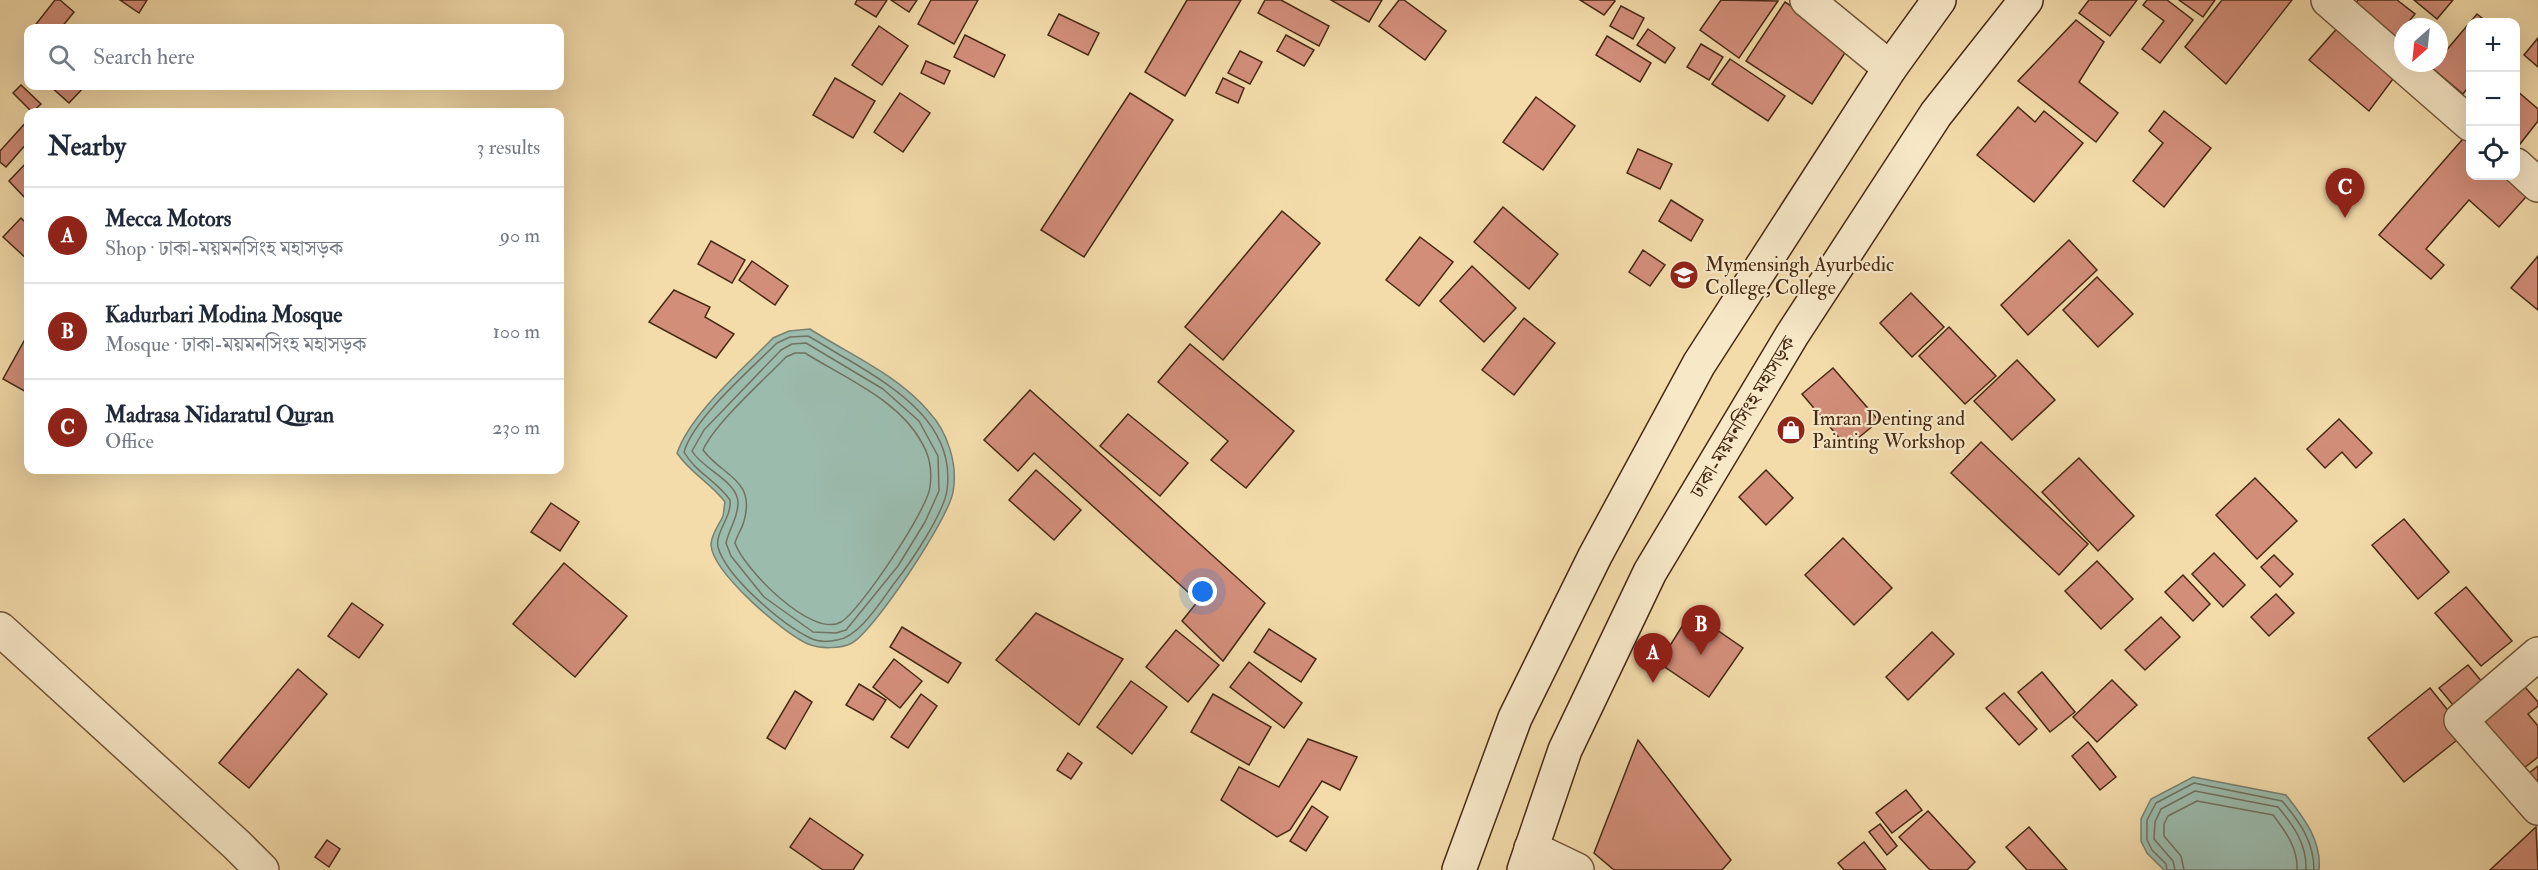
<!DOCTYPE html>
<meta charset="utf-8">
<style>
body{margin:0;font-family:"IM FELL Double Pica","Noto Serif Bengali",serif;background:#f6f6f7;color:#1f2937}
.controls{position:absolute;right:18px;top:18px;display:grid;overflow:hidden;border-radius:12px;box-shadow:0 6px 24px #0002}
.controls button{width:54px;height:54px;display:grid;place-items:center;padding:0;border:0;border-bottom:2px solid #e0e1e3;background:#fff;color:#1f2937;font:30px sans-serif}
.compass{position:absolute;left:2394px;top:18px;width:54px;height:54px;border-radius:50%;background:#fff;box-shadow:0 6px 24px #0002;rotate:207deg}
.you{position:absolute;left:1203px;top:592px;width:21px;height:21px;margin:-15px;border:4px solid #fff;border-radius:50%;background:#1a73e8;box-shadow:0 0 0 9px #1a73e833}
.badge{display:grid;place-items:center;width:39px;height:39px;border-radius:50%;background:#8f2418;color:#fff;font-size:20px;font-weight:700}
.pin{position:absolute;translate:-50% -50px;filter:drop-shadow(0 2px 3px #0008)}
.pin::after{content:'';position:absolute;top:32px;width:21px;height:18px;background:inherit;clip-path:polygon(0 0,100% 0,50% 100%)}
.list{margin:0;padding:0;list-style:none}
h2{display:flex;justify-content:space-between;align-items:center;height:78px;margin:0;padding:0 24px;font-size:26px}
h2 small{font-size:20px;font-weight:400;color:#747a83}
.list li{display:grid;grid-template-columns:39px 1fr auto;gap:18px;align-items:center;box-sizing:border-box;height:96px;padding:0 24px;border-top:2px solid #e0e1e3}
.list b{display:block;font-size:22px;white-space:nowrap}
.list p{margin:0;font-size:20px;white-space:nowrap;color:#747a83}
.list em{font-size:20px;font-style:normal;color:#747a83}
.icon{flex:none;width:33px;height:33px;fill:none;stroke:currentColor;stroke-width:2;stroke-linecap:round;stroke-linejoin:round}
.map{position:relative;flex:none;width:2538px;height:870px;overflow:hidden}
.search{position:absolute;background:#fff;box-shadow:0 6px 24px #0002;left:24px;top:24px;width:540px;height:66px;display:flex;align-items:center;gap:15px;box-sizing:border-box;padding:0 21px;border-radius:12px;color:#747a83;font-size:22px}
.panel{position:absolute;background:#fff;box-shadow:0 6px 24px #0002;left:24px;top:108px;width:540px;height:366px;border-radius:12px}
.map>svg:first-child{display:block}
</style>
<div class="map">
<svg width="2538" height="870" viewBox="0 0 2538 870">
<rect width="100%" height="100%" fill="#f3dbaa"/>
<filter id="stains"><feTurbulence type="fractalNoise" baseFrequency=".00333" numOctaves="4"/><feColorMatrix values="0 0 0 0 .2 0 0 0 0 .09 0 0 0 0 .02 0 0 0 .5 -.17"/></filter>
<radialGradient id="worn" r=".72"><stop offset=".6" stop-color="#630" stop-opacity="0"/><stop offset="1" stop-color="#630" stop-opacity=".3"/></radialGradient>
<g fill="#9bbbad" stroke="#798170" stroke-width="1.5">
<path d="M810,329C850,355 898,375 929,412C948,432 958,465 953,492C949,518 874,631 852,643C841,649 820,649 808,644C783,633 713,573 711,545C711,534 719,525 723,516C724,512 724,506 725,502C711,483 690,473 677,453C691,413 743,369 773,338L789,331Z"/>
<path d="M2193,777L2286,795C2303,817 2322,840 2319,870H2164L2147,853L2141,841V819L2151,799Z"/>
</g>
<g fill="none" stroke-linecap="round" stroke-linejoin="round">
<g stroke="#717260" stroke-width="1.5">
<path d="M808,336C821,343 834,352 847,359C896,388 956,425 947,490C944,513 911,562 896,581C882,599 860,637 837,640C828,642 818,642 810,638C783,625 726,577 718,547C715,532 732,517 730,500C717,481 695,472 684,452C693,419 751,369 777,343L790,337Z"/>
<path d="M806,343L883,389L919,421L938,456L939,491L925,522L898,566L846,630L836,633L813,632L764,597L731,556L726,543C729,529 738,518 738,503C738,481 702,469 692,451L704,430L781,350L792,344Z"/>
<path d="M795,353H805C845,378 899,400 922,443C930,456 932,472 930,487C928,509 860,611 841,622C812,639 743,568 735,543C737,535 742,529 744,521C756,479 722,476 703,450C715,423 764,380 786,357Z"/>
<path d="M2167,870L2166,864L2152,850L2147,840V820L2156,803L2194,783L2282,801C2300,822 2314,842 2314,870"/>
<path d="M2175,870L2173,861L2154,839L2155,822L2161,809L2195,791L2278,807C2294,826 2307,845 2306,870"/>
<path d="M2184,870L2181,856L2164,836V824L2168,816L2197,801L2273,815C2286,832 2298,848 2297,870"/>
</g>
</g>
<g fill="#d38e7a" stroke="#472a14" stroke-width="1.5">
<polygon points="55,0 60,0 74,12 61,28 33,28"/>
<polygon points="120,0 147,0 139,13"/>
<polygon points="857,0 887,0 876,17 855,4"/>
<polygon points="891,0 917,0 909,12"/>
<polygon points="931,0 978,0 954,44 918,24"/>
<polygon points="1187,0 1241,0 1185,96 1145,72"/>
<polygon points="1265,0 1281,0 1329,26 1319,46 1258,13"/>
<polygon points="1331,0 1382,0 1369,22"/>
<polygon points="1399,0 1404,0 1446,31 1425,60 1379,26"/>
<polygon points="1580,0 1614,0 1615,1 1604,15"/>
<polygon points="1721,0 1778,1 1739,58 1700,30"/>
<polygon points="2089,0 2137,0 2110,36 2079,13"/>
<polygon points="2147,0 2167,0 2193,20 2160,63 2142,49 2164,21 2143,5"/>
<polygon points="2179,0 2215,0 2203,17"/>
<polygon points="2222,0 2292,0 2226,84 2185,47"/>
<polygon points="2358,0 2397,0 2415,14 2391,44 2350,10"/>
<polygon points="2414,0 2453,0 2437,19"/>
<polygon points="1785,2 1850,45 1812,104 1746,61"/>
<polygon points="1621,6 1644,18 1633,39 1610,26"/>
<polygon points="1059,14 1099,33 1088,55 1048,35"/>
<polygon points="2477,14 2487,22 2470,22 2470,85 2463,94 2432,68 2439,63 2439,59"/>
<polygon points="2076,20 2104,42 2079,82 2118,113 2096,142 2018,81"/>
<polygon points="2341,24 2399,71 2369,111 2309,60"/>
<polygon points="879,26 908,46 882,85 852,65"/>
<polygon points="1648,29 1675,48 1665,63 1637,45"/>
<polygon points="965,35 1005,55 994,77 954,57"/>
<polygon points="1286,35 1314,50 1304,66 1277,51"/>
<polygon points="1607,36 1651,63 1640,82 1596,55"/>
<polygon points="2538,38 2538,67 2524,55"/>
<polygon points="1701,44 1723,57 1709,80 1687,67"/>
<polygon points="1240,51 1262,62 1250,84 1228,73"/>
<polygon points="1730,59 1785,96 1768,121 1712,84"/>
<polygon points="926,61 950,71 944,84 921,73"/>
<polygon points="835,78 875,101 853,138 813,115"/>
<polygon points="1223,78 1244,88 1238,103 1216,93"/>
<polygon points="21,85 41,104 32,112 13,93"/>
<polygon points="50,86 85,86 69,103"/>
<polygon points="2516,90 2538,109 2538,121 2520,144 2516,140"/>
<polygon points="900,93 930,113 903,152 874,132"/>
<polygon points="1130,93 1173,120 1084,257 1041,230"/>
<polygon points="1536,97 1575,126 1543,170 1503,142"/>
<polygon points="2018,107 2035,122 2044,111 2083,143 2034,202 1977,155"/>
<polygon points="2164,111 2211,148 2164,207 2133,181 2163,143 2149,131"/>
<polygon points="28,120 28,142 6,167 0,162 0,151"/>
<polygon points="2468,133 2470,135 2470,176 2516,176 2534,188 2499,227 2469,200 2426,249 2444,265 2431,279 2379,235"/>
<polygon points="1638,149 1672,164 1660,189 1627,173"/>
<polygon points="27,162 28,164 28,201 9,181"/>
<polygon points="1671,200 1703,220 1691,241 1659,221"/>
<polygon points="1503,207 1558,254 1529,289 1474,242"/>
<polygon points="1282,211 1320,243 1223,360 1185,327"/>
<polygon points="21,218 28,225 28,260 3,237"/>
<polygon points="1420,237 1453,262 1419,306 1386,280"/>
<polygon points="2069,240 2097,270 2028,335 2001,305"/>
<polygon points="711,241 745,260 732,283 698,264"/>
<polygon points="1643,250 1665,265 1650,286 1629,272"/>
<polygon points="2538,256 2538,310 2511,288"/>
<polygon points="752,261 788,286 775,305 739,280"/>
<polygon points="1472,266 1516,308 1484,342 1440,301"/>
<polygon points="2097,277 2133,314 2098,347 2063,310"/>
<polygon points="674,290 710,307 705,317 734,334 716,358 649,322"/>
<polygon points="1911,293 1944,327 1912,357 1880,323"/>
<polygon points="1524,318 1555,343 1514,395 1482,370"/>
<polygon points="1949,327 1996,376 1965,404 1919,356"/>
<polygon points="28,334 28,393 3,379"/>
<polygon points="1190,344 1294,431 1246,488 1211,460 1228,441 1158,382"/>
<polygon points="2017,360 2055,400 2012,440 1974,401"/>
<polygon points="1833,368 1879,421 1847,447 1802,394"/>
<polygon points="1030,390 1265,603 1223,661 1182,621 1198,601 1034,453 1018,471 984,440"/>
<polygon points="1128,414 1188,463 1160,496 1100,446"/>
<polygon points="2339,419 2372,453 2356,468 2342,452 2325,468 2307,449"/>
<polygon points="1981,442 2088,544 2059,575 1951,473"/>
<polygon points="2079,458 2134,516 2098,551 2042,492"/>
<polygon points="1036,470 1081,510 1054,540 1009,500"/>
<polygon points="1766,470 1793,498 1766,525 1739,497"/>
<polygon points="2255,478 2297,521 2257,559 2216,515"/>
<polygon points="551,503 579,522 560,551 531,532"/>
<polygon points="2404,519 2449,572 2418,599 2372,545"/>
<polygon points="1843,538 1892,588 1854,625 1805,575"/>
<polygon points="2214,553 2245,585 2223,607 2192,574"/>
<polygon points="2274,555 2293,574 2280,587 2261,567"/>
<polygon points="2097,561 2133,599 2101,629 2065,591"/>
<polygon points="564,563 627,616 575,677 513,624"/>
<polygon points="2183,575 2210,604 2193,621 2165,592"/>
<polygon points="2466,587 2512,641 2481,666 2435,613"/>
<polygon points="2276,594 2294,613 2269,636 2251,617"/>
<polygon points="352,603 383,625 359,658 328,636"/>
<polygon points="1691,612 1743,648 1709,697 1659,663"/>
<polygon points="1036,613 1123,659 1079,725 996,660"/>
<polygon points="2161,617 2180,637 2145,670 2125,650"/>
<polygon points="902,627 961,663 948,683 890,647"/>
<polygon points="1269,629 1316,659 1301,682 1254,652"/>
<polygon points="1176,630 1219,665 1188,702 1146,667"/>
<polygon points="1932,632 1954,654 1908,700 1886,677"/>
<polygon points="894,659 922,681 900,708 873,687"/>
<polygon points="1249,662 1302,703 1284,728 1230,687"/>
<polygon points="2468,665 2487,688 2458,711 2439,688"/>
<polygon points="298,669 327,694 249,788 219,763"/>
<polygon points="2042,672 2075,712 2050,732 2018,692"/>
<polygon points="2112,680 2137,705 2097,742 2073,717"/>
<polygon points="1131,681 1167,707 1132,754 1097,727"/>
<polygon points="859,684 886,700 873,720 846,705"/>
<polygon points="2525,687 2538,702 2538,706 2528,714 2538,726 2538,757 2519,772 2479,724"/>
<polygon points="2430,688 2466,733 2404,782 2368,738"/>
<polygon points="795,691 812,702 785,749 767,738"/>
<polygon points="2004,693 2037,729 2019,745 1986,708"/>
<polygon points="921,694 937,706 908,748 891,737"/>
<polygon points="1213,694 1271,727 1249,765 1191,732"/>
<polygon points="1308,739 1357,757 1340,790 1322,781 1290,830 1277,837 1221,800 1239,767 1279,787"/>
<polygon points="1638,740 1731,860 1722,870 1614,870 1594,853"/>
<polygon points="2088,742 2116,777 2100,790 2072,756"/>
<polygon points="1068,753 1082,763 1071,779 1057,770"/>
<polygon points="2538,766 2538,793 2524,777"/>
<polygon points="1906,790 1922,810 1892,833 1876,813"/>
<polygon points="1312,806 1328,817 1306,851 1290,841"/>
<polygon points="1928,811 1975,862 1967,870 1930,870 1899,837"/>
<polygon points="810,818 863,855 853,870 823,870 790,847"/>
<polygon points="1880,824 1897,846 1887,855 1869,832"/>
<polygon points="2029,827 2067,870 2027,870 2006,847"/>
<polygon points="2536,827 2538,870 2490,870"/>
<polygon points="327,840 340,849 329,867 315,857"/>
<polygon points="1864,842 1886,870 1844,870 1838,863"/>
</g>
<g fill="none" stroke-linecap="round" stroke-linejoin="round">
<g stroke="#72563a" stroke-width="36">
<g id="minor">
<polyline points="1807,0 1890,68"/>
<polyline points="2328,0 2470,124"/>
<polyline points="2516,165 2538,185"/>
<polyline points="0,629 237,845 262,870"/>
<polyline points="2538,654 2461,720 2538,808"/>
<polyline points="1531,848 1577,870"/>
</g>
</g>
<g stroke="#472a14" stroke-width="36">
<g id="secondary">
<polyline points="1459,870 1515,718 1595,556 1699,364 1890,68 1939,0"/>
<polyline points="1524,870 1565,750 1650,572 1792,335 1936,114 2026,0"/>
</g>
</g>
<use href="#minor" stroke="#f7e8c8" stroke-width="33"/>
<use href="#secondary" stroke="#f7e8c8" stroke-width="33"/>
</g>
<defs>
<g id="university-disc" transform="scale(1.5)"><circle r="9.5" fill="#8f2418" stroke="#f7e8c8"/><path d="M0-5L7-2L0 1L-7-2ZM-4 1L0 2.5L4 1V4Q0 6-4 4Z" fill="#fff"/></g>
<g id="shop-disc" transform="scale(1.5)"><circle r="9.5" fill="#8f2418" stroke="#f7e8c8"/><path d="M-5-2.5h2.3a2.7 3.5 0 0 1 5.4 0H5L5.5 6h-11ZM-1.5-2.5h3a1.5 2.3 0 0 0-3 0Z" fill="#fff"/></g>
</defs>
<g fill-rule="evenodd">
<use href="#university-disc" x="1684" y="275"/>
<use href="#shop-disc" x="1791" y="430"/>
</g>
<g text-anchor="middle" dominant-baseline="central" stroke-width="4.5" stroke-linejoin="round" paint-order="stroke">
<g font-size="20" fill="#472a14" stroke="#f7e8c8" text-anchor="start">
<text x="1705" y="264">Mymensingh Ayurbedic<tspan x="1705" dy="23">College, College</tspan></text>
<text x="1812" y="418">Imran Denting and<tspan x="1812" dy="23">Painting Workshop</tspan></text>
</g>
<g font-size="20" fill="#472a14" stroke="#f7e8c8">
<text transform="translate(1743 417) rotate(-59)">ঢাকা-ময়মনসিংহ মহাসড়ক</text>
</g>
</g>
<rect width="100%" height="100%" filter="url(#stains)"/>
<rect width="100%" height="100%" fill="url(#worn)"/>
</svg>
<div class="controls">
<button>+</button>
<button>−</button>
<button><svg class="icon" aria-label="locate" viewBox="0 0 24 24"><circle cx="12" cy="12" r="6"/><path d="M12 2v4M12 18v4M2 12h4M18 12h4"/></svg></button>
</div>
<svg class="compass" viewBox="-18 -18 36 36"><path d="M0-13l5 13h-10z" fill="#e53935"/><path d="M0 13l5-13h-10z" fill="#747a83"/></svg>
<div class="you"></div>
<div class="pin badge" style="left:1653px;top:683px">A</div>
<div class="pin badge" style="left:1701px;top:655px">B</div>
<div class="pin badge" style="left:2345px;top:218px">C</div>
<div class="search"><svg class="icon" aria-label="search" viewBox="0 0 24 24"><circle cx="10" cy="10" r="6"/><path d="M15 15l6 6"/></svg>Search here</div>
<section class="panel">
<h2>Nearby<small>3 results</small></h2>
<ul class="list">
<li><span class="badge">A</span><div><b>Mecca Motors</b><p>Shop · ঢাকা-ময়মনসিংহ মহাসড়ক</p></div><em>90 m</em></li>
<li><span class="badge">B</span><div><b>Kadurbari Modina Mosque</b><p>Mosque · ঢাকা-ময়মনসিংহ মহাসড়ক</p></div><em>100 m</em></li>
<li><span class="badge">C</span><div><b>Madrasa Nidaratul Quran</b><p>Office</p></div><em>230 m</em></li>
</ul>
</section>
</div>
